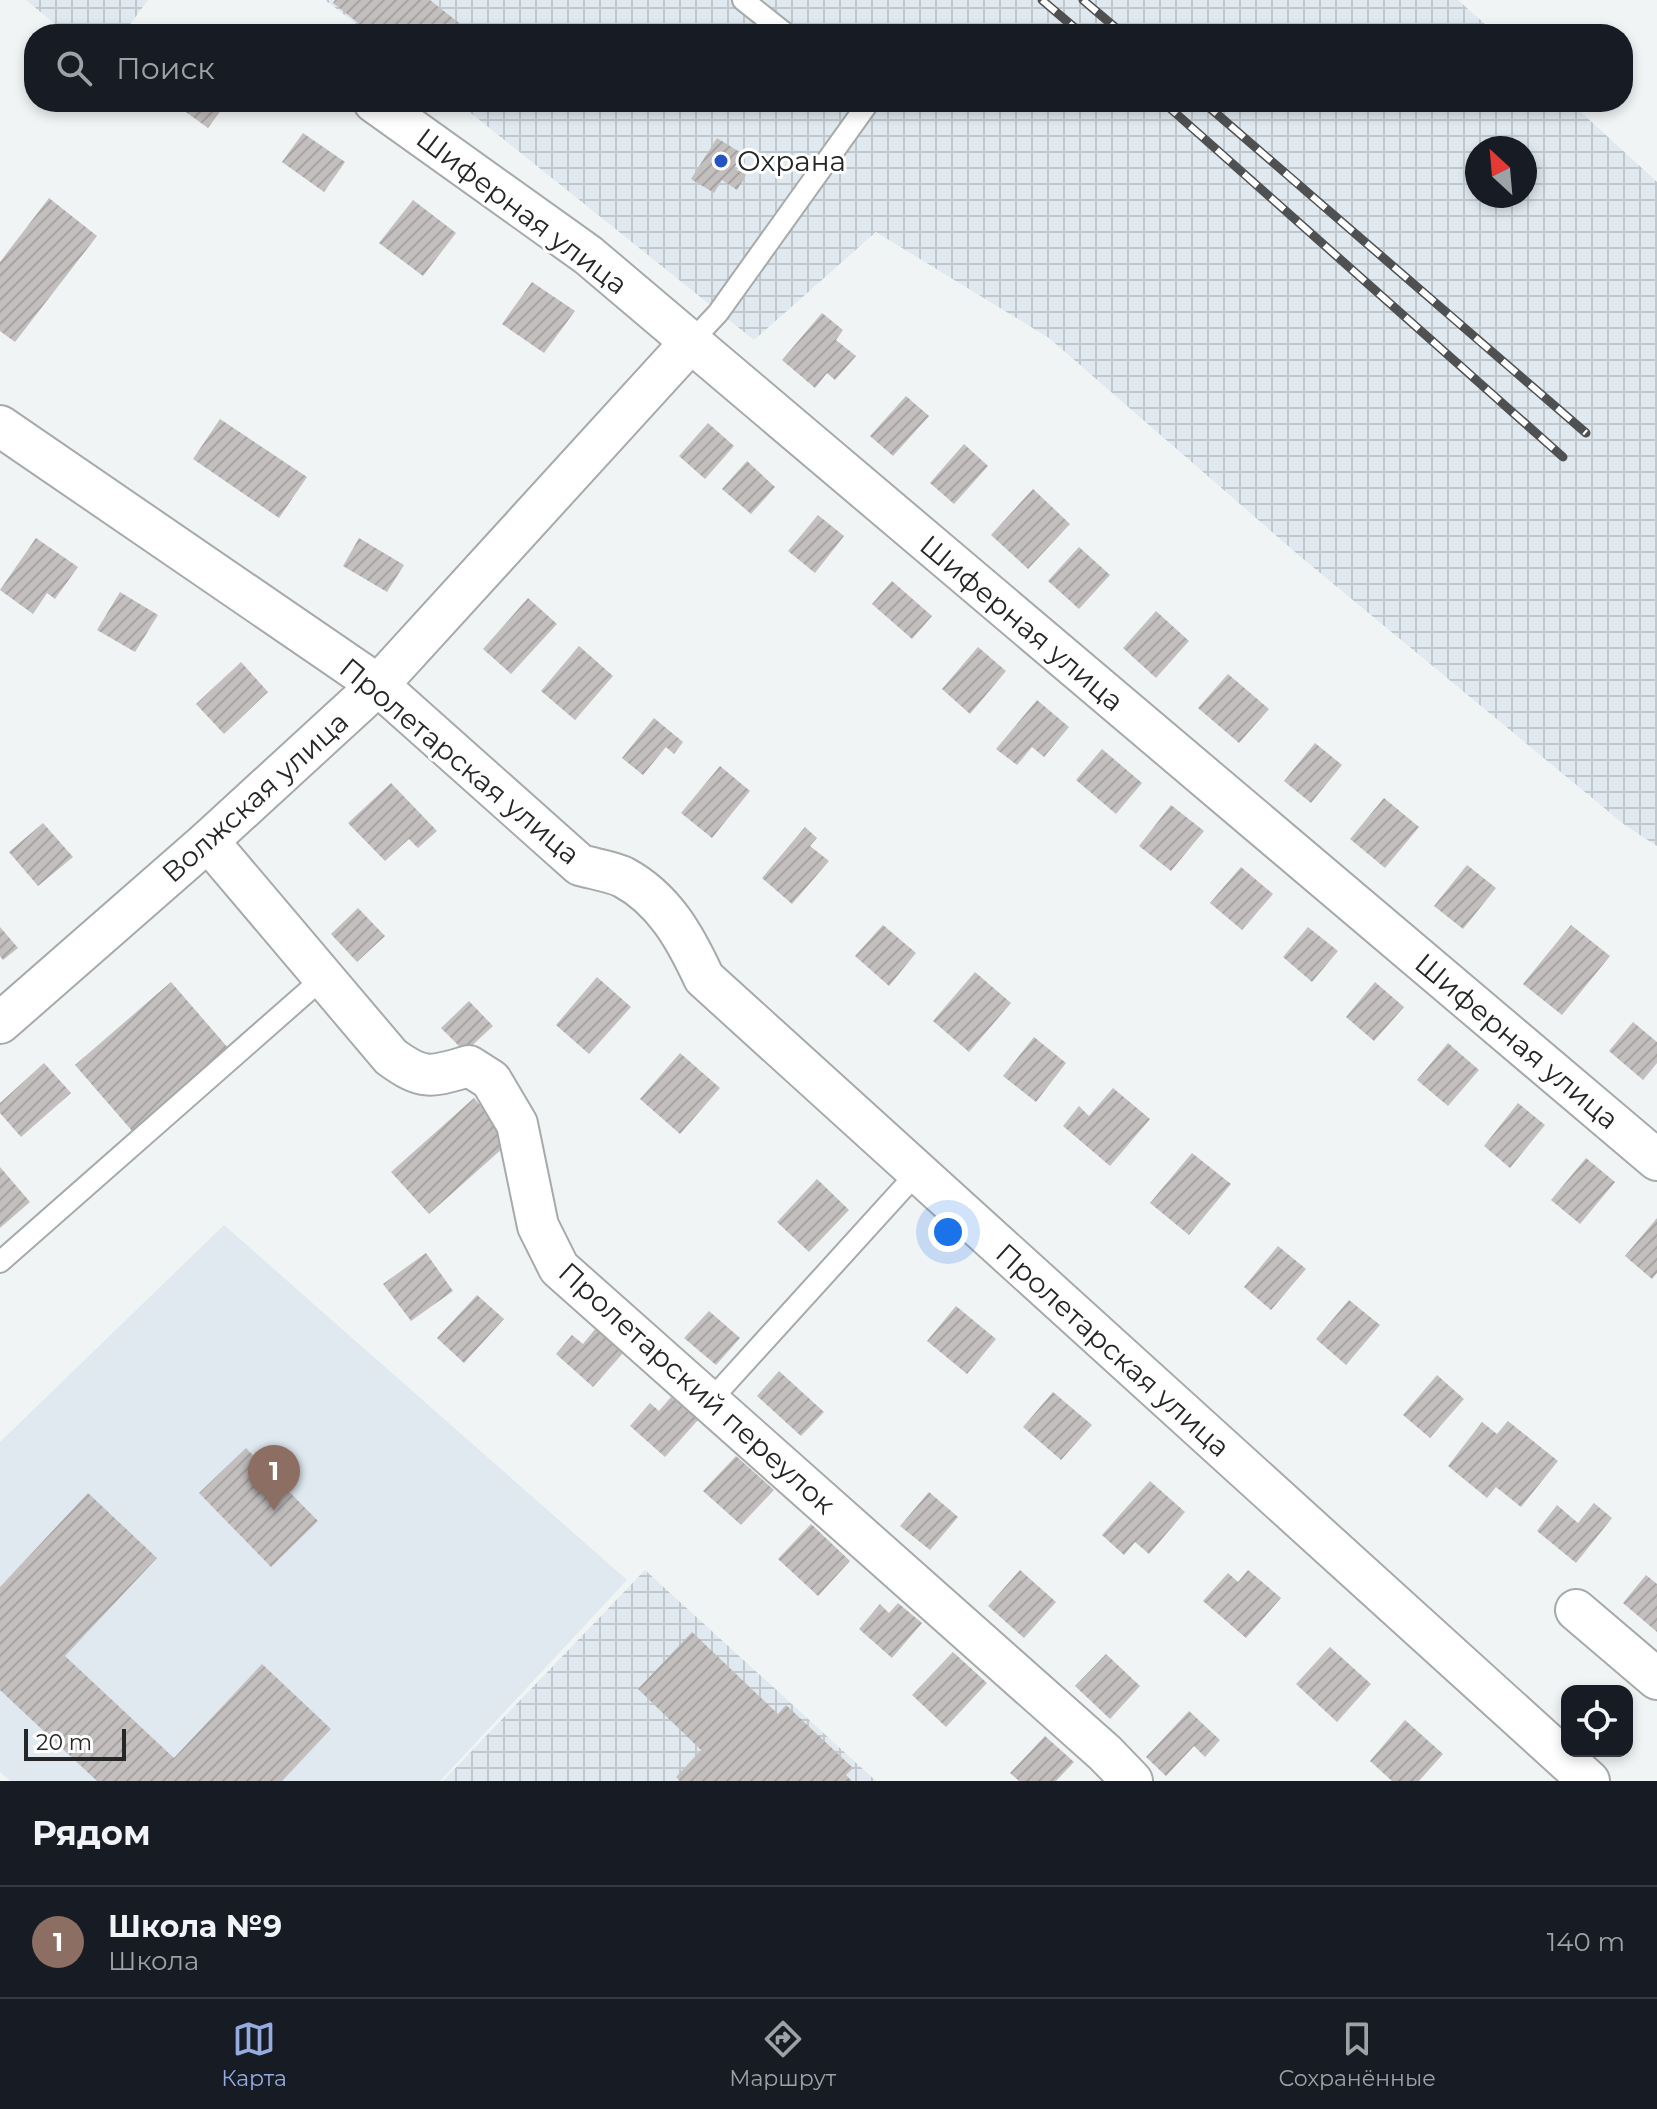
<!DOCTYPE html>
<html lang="ru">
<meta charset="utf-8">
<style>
body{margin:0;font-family:Montserrat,sans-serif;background:#242831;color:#f1f3f6}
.controls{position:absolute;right:24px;bottom:24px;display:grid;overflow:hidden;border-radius:16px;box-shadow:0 4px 12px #0003}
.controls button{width:72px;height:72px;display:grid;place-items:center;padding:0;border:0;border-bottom:2px solid #363941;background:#171b24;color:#f1f3f6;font:40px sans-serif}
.compass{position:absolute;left:1465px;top:136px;width:72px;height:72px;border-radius:50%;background:#171b24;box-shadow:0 4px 12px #0003;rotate:334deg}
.scale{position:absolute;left:24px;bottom:20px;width:102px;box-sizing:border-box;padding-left:8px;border:4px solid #252627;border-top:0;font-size:22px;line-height:28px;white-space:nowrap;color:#252627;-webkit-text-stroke:6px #fff;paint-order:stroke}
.you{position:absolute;left:948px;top:1232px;width:28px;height:28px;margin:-20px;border:6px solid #fff;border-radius:50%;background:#1a73e8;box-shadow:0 0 0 12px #1a73e833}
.badge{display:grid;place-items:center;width:52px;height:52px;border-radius:50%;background:#95abdf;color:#fff;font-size:26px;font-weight:700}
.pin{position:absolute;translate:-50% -66px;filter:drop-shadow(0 2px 4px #0008)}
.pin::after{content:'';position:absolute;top:42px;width:28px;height:24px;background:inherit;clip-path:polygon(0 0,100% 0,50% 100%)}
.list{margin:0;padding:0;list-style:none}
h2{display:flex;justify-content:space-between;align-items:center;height:104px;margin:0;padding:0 32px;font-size:34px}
h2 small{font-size:26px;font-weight:400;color:#9ea1a6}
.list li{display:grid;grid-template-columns:52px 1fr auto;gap:24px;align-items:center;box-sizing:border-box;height:112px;padding:0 32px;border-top:2px solid #363941}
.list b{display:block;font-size:30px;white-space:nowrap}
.list p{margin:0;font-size:26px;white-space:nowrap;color:#9ea1a6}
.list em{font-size:26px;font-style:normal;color:#9ea1a6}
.icon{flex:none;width:44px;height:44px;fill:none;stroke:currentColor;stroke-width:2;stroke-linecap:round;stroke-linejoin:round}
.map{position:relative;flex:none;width:1657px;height:1781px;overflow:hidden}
.search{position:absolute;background:#171b24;box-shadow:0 4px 12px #0003;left:24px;right:24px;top:24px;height:88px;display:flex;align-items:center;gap:20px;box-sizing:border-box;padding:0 28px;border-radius:32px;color:#9ea1a6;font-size:30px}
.sheet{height:216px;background:#171b24}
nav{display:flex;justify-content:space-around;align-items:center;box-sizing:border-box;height:112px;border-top:2px solid #363941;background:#171b24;font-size:22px;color:#9ea1a6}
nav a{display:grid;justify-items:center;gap:4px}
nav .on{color:#95abdf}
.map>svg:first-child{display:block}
</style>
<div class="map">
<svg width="1657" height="1781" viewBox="0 0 1657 1781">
<defs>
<pattern id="industrial-grid" width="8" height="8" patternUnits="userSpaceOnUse" patternTransform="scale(2)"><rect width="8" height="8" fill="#e0e9f0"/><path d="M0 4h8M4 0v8" fill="none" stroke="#c0c8ce"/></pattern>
<pattern id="building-hatch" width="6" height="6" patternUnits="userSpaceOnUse" patternTransform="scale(2)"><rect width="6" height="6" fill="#c2bfbe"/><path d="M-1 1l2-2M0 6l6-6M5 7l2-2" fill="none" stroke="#a7a4a3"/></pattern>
</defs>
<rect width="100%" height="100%" fill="#f1f4f5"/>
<g fill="url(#industrial-grid)" fill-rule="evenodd">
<polygon points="26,0 148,0 123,34 67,34"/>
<polygon points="325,0 1458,0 1496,34 369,34"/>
<path d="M457,102H1570L1657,182V846L1626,826L1302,558L1049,338L876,232L754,340ZM1477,148H1525V196H1477Z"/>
<polygon points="645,1570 876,1781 443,1781"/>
</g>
<polygon fill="#e0e9f0" points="224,1225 627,1580 440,1781 10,1781 0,1772 0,1442"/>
<g fill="url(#building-hatch)">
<polygon points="335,0 430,0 473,34 372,34 333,3"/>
<polygon points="172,102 227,102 208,128"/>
<polygon points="303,133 345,162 324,192 282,162"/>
<polygon points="717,138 743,154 734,168 746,175 737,190 722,180 714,193 691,179"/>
<polygon points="49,198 97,236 15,342 0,331 0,262"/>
<polygon points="413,200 456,233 423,276 379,243"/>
<polygon points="532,282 575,311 544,353 502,324"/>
<polygon points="822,313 843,330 836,340 856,356 835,380 827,373 815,388 782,360"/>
<polygon points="906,396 929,416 893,456 870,436"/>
<polygon points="220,419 307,477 279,518 193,459"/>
<polygon points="708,423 734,446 705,479 679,456"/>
<polygon points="964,444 988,466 954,504 930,483"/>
<polygon points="747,461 775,487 751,514 722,489"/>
<polygon points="1033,489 1070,524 1028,569 991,535"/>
<polygon points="818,515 844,536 815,573 788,551"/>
<polygon points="36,538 78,567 55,599 47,593 33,614 0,590"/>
<polygon points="359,538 404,565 387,592 343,566"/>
<polygon points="1079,547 1110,575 1079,609 1048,581"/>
<polygon points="892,581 932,616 912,639 872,604"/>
<polygon points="120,592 158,615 135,652 97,630"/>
<polygon points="528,598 557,624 511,674 483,649"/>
<polygon points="1156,611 1189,641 1156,678 1123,648"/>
<polygon points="579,646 613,676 575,720 541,691"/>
<polygon points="978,647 1006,671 970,714 942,689"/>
<polygon points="241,662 268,692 224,734 196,704"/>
<polygon points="1228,674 1269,709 1239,743 1198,708"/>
<polygon points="1037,700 1069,727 1044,757 1032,747 1017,765 996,749"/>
<polygon points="654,718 683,742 674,754 666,747 643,775 622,758"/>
<polygon points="1315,743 1342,765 1311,803 1284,781"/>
<polygon points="1102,749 1142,783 1116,814 1076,780"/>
<polygon points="720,766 750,791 712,838 681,813"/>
<polygon points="391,783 437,831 418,848 409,839 385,861 348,823"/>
<polygon points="1384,798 1419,827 1385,868 1350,839"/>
<polygon points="1171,805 1204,831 1171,871 1139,846"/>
<polygon points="43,823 73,857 38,886 9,852"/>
<polygon points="805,827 817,838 810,846 829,861 792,904 762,878"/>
<polygon points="1467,865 1496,888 1463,929 1434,906"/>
<polygon points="1241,867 1273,894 1242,930 1210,903"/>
<polygon points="358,908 385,936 357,962 331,934"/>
<polygon points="883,925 916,953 889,986 855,956"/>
<polygon points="1571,925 1610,956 1562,1015 1523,984"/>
<polygon points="0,927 18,948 3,960 0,956"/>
<polygon points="1308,927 1338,951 1312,982 1283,957"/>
<polygon points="975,972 1011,1003 969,1052 933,1021"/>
<polygon points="597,977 631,1007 589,1054 556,1025"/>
<polygon points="171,982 229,1049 133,1132 75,1065"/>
<polygon points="1375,982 1404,1007 1374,1041 1346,1017"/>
<polygon points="469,1001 493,1026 465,1052 441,1028"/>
<polygon points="1633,1022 1657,1042 1657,1063 1643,1080 1609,1051"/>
<polygon points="1034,1037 1066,1063 1036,1102 1003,1076"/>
<polygon points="1448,1043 1479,1070 1448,1106 1417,1080"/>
<polygon points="680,1053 720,1088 680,1134 640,1099"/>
<polygon points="44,1063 71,1093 21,1137 0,1113 0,1103"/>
<polygon points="1113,1088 1150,1119 1110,1166 1063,1126 1079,1106 1089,1116"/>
<polygon points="474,1098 512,1140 429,1214 391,1172"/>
<polygon points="1518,1103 1545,1125 1510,1168 1484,1146"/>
<polygon points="1192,1153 1231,1184 1189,1235 1150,1203"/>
<polygon points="1586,1158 1615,1182 1580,1224 1551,1200"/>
<polygon points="0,1167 30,1202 0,1228"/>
<polygon points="817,1179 849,1210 809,1252 777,1222"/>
<polygon points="1657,1218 1657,1273 1652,1279 1625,1256"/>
<polygon points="1278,1246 1306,1269 1271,1310 1244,1287"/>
<polygon points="426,1253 453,1291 411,1321 383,1284"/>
<polygon points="477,1295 504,1319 464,1363 437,1338"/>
<polygon points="1349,1300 1380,1325 1346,1365 1316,1339"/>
<polygon points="956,1306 996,1339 967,1374 927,1341"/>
<polygon points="709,1311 740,1338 716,1365 684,1338"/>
<polygon points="596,1328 624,1352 593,1387 556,1354 572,1335 583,1344"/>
<polygon points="779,1371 824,1412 801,1436 757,1396"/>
<polygon points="1437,1375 1464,1399 1430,1438 1403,1415"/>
<polygon points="1053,1392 1092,1425 1061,1460 1023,1427"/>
<polygon points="671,1397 698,1420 665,1457 630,1426 650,1403 659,1411"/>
<polygon points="1508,1421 1558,1461 1521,1507 1496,1487 1487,1498 1448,1466 1482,1422 1497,1434"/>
<polygon points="246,1448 318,1521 271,1567 199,1493"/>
<polygon points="736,1456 774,1490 741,1525 703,1491"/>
<polygon points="1150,1481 1185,1512 1149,1554 1135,1542 1124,1555 1102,1535"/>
<polygon points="929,1492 958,1517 930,1550 900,1526"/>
<polygon points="88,1493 157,1558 65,1656 174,1758 262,1664 331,1729 282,1781 97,1781 0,1690 0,1587"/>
<polygon points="1594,1503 1612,1518 1576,1563 1537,1531 1557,1505 1578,1523"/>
<polygon points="811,1524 850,1561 818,1596 778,1559"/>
<polygon points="1020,1570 1056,1602 1024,1638 988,1606"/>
<polygon points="1248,1570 1281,1598 1246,1638 1203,1601 1228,1573 1238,1582"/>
<polygon points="1646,1575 1657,1584 1657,1632 1623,1603"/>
<polygon points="898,1603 922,1623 892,1658 859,1629 880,1604 889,1613"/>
<polygon points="692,1632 778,1714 786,1705 853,1768 846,1775 852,1781 680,1781 676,1777 701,1750 638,1689"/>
<polygon points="1330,1647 1371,1684 1337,1722 1296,1684"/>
<polygon points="953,1652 987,1683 946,1727 912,1695"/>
<polygon points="1106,1654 1140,1686 1110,1719 1075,1686"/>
<polygon points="1189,1711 1220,1740 1205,1757 1194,1746 1166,1776 1146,1757"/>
<polygon points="1405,1720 1443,1754 1419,1781 1392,1781 1370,1761"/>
<polygon points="1045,1736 1074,1762 1056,1781 1019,1781 1010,1773"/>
</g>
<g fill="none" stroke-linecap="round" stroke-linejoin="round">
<g stroke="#a7aaab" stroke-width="24">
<g id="lane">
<polyline points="743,0 786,34"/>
<polyline points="690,343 718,313 869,102"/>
<polyline points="0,1262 324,977"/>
<polyline points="709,1402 917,1173"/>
</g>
</g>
<g stroke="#a7aaab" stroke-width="44">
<g id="street">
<polyline points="374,102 588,255 1657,1160"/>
<path d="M0,426L378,685L580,865C594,869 610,871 623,877C664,899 685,937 704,978L1589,1781"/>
<path d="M208,841L391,1057C424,1081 431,1077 469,1066L491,1080L517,1124L538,1226L559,1268L1105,1753L1132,1781"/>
<polyline points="0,1023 208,841 378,685 690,343"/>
<polyline points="1576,1610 1657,1679"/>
</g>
</g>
<use href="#lane" stroke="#fff" stroke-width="20"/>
<use href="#street" stroke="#fff" stroke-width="40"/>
<g stroke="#4f5051" stroke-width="9">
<g id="rail">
<polyline points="1042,0 1082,34"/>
<polyline points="1083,0 1123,34"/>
<polyline points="1163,102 1563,457"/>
<polyline points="1203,102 1586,433"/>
</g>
</g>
<use href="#rail" stroke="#fff" stroke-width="6" stroke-dasharray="18" stroke-linecap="butt"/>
</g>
<circle fill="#2454c2" stroke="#fff" stroke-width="3" cx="721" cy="161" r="8"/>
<g text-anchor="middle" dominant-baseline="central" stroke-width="6" stroke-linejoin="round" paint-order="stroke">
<g font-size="28" fill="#252627" stroke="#fff" text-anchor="start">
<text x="737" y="161">Охрана</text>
</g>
<g font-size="28" fill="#252627" stroke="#fff">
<text transform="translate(522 211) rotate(37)">Шиферная улица</text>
<text transform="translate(1022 623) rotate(40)">Шиферная улица</text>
<text transform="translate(460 761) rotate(40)">Пролетарская улица</text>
<text transform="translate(255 797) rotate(-42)">Волжская улица</text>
<text transform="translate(1517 1041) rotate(40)">Шиферная улица</text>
<text transform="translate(1113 1350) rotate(42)">Пролетарская улица</text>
<text transform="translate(697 1388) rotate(42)">Пролетарский переулок</text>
</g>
</g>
</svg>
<div class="controls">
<button><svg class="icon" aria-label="locate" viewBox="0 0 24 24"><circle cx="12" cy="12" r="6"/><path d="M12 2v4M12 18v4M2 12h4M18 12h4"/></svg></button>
</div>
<svg class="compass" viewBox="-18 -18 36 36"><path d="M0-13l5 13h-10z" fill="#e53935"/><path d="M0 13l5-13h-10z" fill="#9ea1a6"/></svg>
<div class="scale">20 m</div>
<div class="you"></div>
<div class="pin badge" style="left:274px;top:1511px;background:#8d6e63">1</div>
<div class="search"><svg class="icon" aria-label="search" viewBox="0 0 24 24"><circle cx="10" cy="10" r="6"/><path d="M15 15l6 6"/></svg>Поиск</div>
</div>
<section class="sheet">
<h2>Рядом<small></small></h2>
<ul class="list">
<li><span class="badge" style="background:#8d6e63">1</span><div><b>Школа №9</b><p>Школа</p></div><em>140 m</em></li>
</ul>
</section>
<nav>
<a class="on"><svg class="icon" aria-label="map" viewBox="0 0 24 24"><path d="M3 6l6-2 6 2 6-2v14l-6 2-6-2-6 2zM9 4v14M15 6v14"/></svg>Карта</a>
<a><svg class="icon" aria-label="directions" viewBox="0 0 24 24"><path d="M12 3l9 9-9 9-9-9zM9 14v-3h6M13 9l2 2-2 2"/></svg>Маршрут</a>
<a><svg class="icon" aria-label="saved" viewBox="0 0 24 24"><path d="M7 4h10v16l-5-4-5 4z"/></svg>Сохранённые</a>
</nav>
